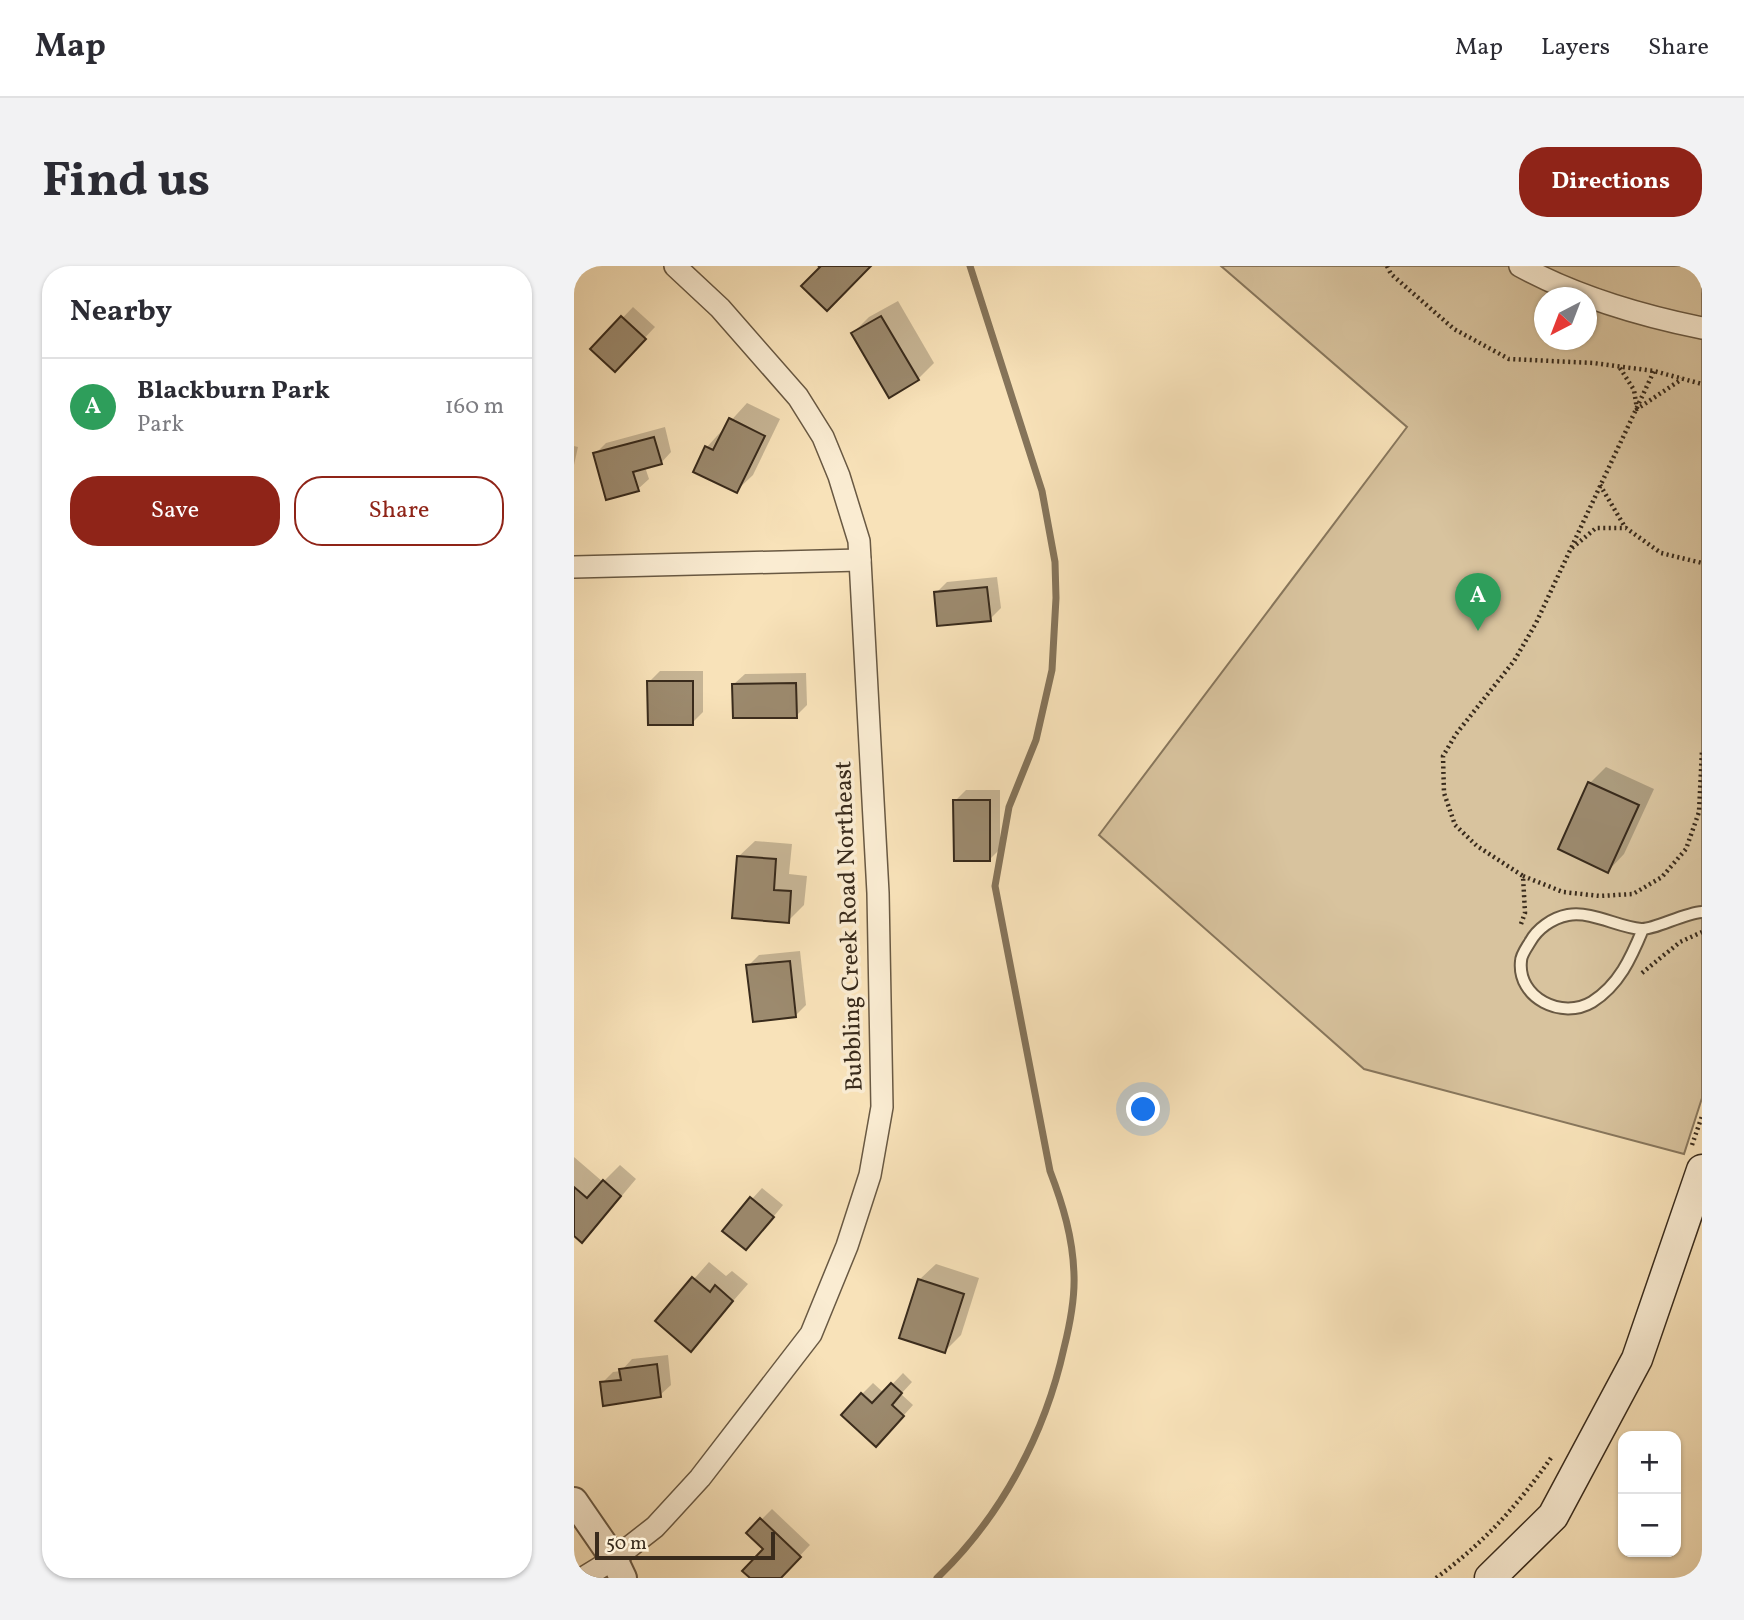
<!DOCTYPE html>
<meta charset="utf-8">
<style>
body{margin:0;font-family:Vollkorn,serif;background:#f2f2f3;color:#2b2b33}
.controls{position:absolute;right:21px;bottom:21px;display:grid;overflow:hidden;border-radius:14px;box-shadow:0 2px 5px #0004}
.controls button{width:63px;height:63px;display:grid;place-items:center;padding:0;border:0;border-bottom:2px solid #e1e1e2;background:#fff;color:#2b2b33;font:35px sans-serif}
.compass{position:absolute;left:960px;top:21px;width:63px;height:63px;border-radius:50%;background:#fff;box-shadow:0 2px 5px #0004;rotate:222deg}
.scale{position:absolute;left:21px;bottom:18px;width:180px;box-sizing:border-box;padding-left:7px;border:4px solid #392b1c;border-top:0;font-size:19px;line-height:24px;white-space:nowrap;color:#392b1c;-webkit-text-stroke:5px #faecd2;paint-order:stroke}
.you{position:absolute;left:570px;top:844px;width:24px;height:24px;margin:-18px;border:5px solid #fff;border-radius:50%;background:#1a73e8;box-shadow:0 0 0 10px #1a73e833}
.badge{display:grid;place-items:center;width:46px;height:46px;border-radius:50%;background:#8f2418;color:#fff;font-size:23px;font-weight:700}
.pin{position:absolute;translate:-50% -58px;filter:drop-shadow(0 2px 4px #0008)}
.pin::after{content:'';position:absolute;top:37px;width:24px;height:21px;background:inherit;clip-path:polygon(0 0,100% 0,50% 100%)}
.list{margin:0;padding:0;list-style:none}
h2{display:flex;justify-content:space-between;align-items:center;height:91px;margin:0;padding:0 28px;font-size:30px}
h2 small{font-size:23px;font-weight:400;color:#7c7c81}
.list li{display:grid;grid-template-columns:46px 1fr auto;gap:21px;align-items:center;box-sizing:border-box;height:98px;padding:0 28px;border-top:2px solid #e1e1e2}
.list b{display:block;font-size:26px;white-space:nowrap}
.list p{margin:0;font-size:23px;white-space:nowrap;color:#7c7c81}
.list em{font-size:23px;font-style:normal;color:#7c7c81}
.actions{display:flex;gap:14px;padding:21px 28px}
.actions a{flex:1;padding:16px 0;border:2px solid #8f2418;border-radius:28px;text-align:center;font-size:24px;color:#8f2418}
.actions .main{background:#8f2418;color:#fff}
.map{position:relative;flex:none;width:1128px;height:1312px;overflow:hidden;border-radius:28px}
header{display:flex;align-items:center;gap:42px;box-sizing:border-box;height:98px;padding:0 35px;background:#fff;border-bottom:2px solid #e1e1e2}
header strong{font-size:33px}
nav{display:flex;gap:38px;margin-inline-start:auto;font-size:24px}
.intro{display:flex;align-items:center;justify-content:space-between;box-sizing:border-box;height:168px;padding:0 42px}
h1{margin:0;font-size:49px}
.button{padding:18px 32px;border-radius:28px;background:#8f2418;color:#fff;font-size:24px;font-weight:700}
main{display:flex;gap:42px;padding:0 42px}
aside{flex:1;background:#fff;border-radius:28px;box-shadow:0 2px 5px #0004}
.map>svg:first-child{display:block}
</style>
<header>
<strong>Map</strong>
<nav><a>Map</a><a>Layers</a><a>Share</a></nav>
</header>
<div class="intro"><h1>Find us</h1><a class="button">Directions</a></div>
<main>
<aside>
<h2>Nearby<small></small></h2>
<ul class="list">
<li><span class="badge" style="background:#2e9e5b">A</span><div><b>Blackburn Park</b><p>Park</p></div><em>160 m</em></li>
</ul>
<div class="actions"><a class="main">Save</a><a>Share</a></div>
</aside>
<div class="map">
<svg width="1128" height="1312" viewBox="0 0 1128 1312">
<rect width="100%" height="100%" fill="#f8e2b9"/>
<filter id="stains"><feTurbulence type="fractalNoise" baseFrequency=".00286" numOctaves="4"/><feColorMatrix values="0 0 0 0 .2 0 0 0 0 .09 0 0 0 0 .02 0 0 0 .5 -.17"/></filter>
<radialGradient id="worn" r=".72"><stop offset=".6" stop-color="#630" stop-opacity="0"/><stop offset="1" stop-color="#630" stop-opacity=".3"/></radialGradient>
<path fill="#d8c39e" stroke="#88775d" stroke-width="2" fill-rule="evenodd" d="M647,0H1128V832L1110,888L790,803L525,569L833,161ZM970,32H1012V74H970Z"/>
<g fill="#0003">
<polygon points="324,35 360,97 344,113 279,67 295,51"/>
<polygon points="59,41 81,61 51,93 19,83"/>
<polygon points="173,137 206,153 179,209 162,225 133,181"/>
<polygon points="91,161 97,186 87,197 71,201 75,213 64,223 21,188 32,177"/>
<polygon points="0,180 4,181 0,199"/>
<polygon points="423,311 427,342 416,353 362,327 373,316"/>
<polygon points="86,405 129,405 129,446 118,457 75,416"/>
<polygon points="232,407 233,439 222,450 160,418 171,408"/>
<polygon points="1032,501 1080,523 1050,588 1034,605 1016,517"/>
<polygon points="392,524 426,524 426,583 416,593 381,535"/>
<polygon points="181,575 218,578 215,608 233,610 230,639 214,655 164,591"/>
<polygon points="226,685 232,739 221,750 174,700 185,689"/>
<polygon points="0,891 29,916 46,899 62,913 24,958 0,968"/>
<polygon points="188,922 209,939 182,972 178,933"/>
<polygon points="135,996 152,1010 158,1005 174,1018 117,1083 83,1055"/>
<polygon points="362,998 405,1012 387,1069 371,1085 345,1014"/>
<polygon points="94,1089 97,1119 86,1129 28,1117 39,1106 47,1105 58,1093"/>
<polygon points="329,1107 338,1116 327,1128 339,1139 313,1168 288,1128 299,1117 310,1127"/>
<polygon points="198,1243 236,1279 205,1312 178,1312 191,1283 174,1267"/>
</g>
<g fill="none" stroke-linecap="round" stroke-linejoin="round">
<path stroke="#85745a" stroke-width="7" d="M363,1312C427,1251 471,1168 490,1082C496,1058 501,1034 500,1009C499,972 489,939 476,905L421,620L435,541L462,474L478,404L482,332L481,296L468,225L396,0"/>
</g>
<g fill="#9c8a6e" stroke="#392b1c" stroke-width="2">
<polygon points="244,0 297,0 253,45 227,20 246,1"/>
<polygon points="47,50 72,73 41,106 16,83"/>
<polygon points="307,50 345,114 315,132 277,67"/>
<polygon points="155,152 191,170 163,227 119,206 131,180 139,184"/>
<polygon points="80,171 88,198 59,206 65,225 32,234 19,187"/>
<polygon points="413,321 417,355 363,360 360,326"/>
<polygon points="73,415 119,415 119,459 74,459"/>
<polygon points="222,417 223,452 159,452 158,418"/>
<polygon points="1014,516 1065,539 1034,607 984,583"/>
<polygon points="379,534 416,534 416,595 380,595"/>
<polygon points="163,590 202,593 200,624 217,625 215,657 158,652"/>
<polygon points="216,695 222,751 179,756 172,699"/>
<polygon points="29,914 47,930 8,977 0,970 0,921 13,932"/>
<polygon points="176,931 200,951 172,984 148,965"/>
<polygon points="118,1011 136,1026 141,1019 159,1035 117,1086 81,1055"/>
<polygon points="344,1013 390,1028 371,1087 325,1072"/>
<polygon points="83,1098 87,1131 29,1140 26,1116 47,1114 45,1103"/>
<polygon points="317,1117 328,1127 318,1139 330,1150 302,1181 267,1149 287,1127 298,1137"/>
<polygon points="186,1252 227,1291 207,1312 176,1312 168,1305 189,1283 172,1267"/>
</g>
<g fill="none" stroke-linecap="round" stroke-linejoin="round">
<g stroke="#695943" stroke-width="14">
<path id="service" d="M1069,663C1057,692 1045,719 1018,736C988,754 943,732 947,695C947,689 953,681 956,676C963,663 978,652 994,649C1019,645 1043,661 1067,663C1080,664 1110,647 1128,646"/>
</g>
<g stroke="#695943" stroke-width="24">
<g id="minor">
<path d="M946,0C1003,31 1064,49 1128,62"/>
<polyline points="0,301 286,294"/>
<polyline points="9,1312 40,1293 81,1261 126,1212 237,1068 273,980 296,909 308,841 304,627 285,275 265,210 249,171 224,131 146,42 101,0"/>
</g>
</g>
<g stroke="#695943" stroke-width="30">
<polyline id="tertiary" points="0,1235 40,1293 49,1312"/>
</g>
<g stroke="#392b1c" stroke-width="33">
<polyline id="secondary" points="916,1312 979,1250 1063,1093 1128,904"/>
</g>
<g stroke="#392b1c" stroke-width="4.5" stroke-dasharray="2 3.5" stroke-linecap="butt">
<polyline points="813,0 817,8 880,63 935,93 1019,97 1080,105 1128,118"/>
<polyline points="1046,102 1060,124 1063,143 1108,113"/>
<polyline points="1026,219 1051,261"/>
<polyline points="998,282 1022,262 1052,262 1087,287 1128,297"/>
<polyline points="949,610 989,626 1026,630 1059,628 1088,611 1112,583 1125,546 1128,484"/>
<polyline points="947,658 951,647 949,610 903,580 881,559 870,527 869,490 882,468 940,395 962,357 1080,105"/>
<polyline points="1068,707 1106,676 1128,666"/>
<polyline points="1118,879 1128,850"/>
<path d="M862,1312C910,1277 945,1238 979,1189"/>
</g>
<use href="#service" stroke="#faecd2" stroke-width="10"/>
<use href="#minor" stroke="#faecd2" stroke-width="21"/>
<use href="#tertiary" stroke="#faecd2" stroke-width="26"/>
<use href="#secondary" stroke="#faecd2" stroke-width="30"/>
</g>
<g text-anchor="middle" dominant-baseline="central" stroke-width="7" stroke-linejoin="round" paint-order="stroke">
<g font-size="24" fill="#392b1c" stroke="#faecd2">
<text transform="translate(276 660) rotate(-92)">Bubbling Creek Road Northeast</text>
</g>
</g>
<rect width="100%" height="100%" filter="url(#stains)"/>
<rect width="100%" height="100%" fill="url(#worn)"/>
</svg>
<div class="controls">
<button>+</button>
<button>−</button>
</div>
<svg class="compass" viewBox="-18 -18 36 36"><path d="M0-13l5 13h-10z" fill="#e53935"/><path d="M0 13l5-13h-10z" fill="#7c7c81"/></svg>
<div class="scale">50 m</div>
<div class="you"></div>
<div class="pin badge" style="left:904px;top:365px;background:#2e9e5b">A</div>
</div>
</main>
